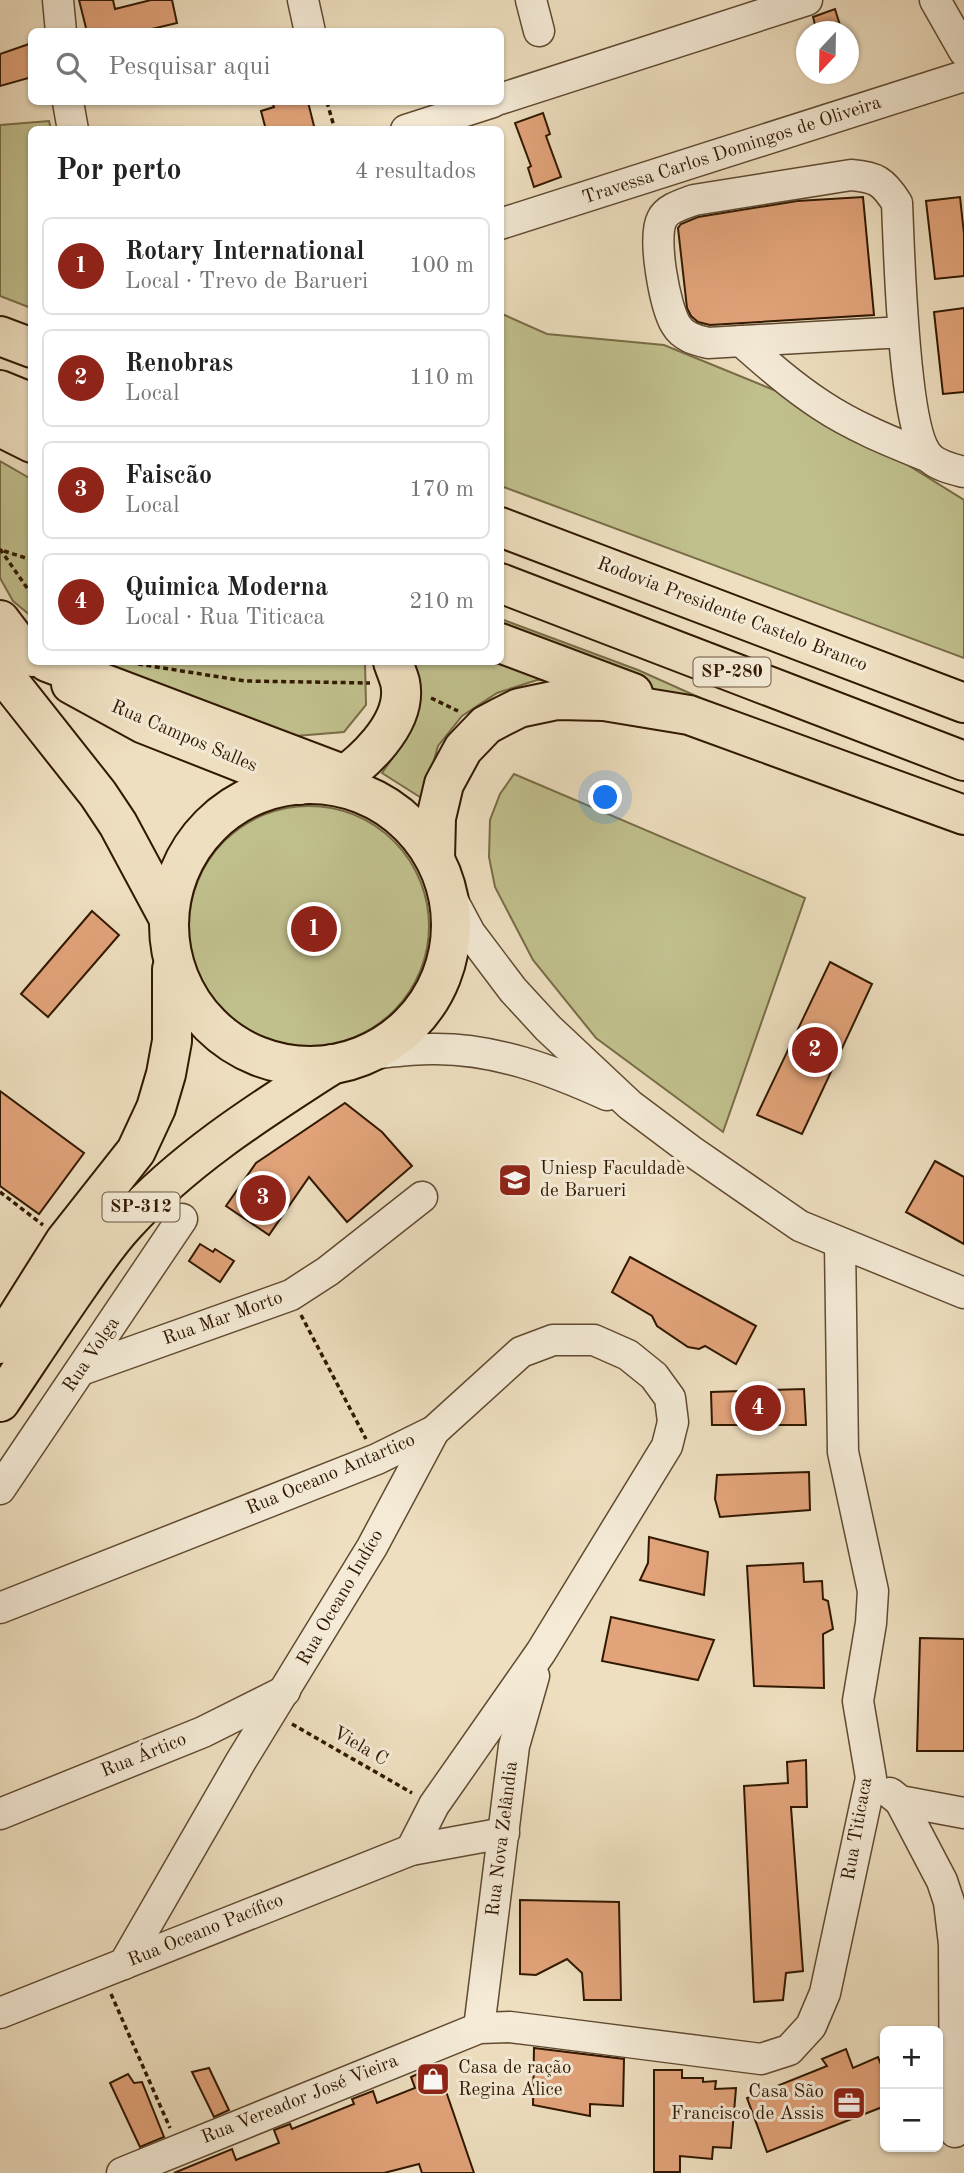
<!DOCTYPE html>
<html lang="pt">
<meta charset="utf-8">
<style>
body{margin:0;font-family:"Old Standard TT",serif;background:#f2f2f2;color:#222}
.controls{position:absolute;right:21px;bottom:21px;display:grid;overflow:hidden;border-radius:10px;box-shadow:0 2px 5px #0004}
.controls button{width:63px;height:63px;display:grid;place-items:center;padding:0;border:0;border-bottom:2px solid #e0e0e0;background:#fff;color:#222;font:35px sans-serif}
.compass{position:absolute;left:796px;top:21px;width:63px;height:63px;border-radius:50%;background:#fff;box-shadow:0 2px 5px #0004;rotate:202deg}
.you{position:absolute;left:606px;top:798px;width:24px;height:24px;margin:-18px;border:5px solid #fff;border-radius:50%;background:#1a73e8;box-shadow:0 0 0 10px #1a73e833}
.badge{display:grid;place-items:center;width:46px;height:46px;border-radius:50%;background:#8f2418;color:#fff;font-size:23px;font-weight:700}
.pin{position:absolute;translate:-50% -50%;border:4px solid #fff;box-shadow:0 2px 7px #0006}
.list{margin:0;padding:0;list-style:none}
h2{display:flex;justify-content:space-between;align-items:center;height:91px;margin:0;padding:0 28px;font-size:30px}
h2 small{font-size:23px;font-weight:400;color:#767676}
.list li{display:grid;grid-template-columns:46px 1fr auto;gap:21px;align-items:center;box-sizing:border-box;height:98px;margin:0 14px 14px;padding:0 14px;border:2px solid #e0e0e0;border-radius:10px}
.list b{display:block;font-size:26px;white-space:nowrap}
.list p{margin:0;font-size:23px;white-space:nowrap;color:#767676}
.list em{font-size:23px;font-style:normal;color:#767676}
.icon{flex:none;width:38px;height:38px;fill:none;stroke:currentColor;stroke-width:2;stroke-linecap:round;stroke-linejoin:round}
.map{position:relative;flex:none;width:964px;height:2173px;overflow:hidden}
.search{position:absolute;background:#fff;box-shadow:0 2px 5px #0004;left:28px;top:28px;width:476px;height:77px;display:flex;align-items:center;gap:18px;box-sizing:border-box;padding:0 24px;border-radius:10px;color:#767676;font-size:26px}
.panel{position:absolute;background:#fff;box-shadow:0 2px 5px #0004;left:28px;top:126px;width:476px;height:539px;border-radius:10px}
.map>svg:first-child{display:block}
</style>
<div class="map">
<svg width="964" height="2173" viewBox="0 0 964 2173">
<rect width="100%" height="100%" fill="#eedfc0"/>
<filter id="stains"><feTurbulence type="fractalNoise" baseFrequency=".00286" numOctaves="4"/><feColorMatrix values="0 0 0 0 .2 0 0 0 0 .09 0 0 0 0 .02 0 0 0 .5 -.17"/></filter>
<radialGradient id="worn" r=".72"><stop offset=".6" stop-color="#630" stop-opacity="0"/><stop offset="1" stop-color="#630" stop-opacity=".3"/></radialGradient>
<g fill="#c0c08d" stroke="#786c46" stroke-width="2">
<polygon points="49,121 51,129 32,130 31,308 0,296 0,125"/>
<polygon points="500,313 547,334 664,345 813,406 964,500 964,658 501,486"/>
<polygon points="0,461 31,479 31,616 13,601 0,578"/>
<polygon points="501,619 638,670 788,737 590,680 537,680 497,693 462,716 438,746 423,799 382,773 403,743 416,707 412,662 500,662"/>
<polygon points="102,662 365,662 366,705 344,732 296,736 222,710"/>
<polygon points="514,774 805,898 723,1132 596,1038 533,960 495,887 489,857 490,820 500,794"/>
<circle cx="309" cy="926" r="120"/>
</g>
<g fill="#e2a37a" stroke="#311800" stroke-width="2">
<polygon points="79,0 113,0 115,9 151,0 172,0 177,23 139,32 87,32"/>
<polygon points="835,9 842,32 817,32 813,17"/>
<polygon points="32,43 32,77 0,86 0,54"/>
<polygon points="272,102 308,102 315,130 266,130 261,111 274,107"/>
<polygon points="543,113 550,134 546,136 561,177 534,187 528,168 531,166 515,123"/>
<polygon points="863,197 874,315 710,325 698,322 691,316 687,308 678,228 681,224 698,217 797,201"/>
<polygon points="960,197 964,234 964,276 935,279 926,201"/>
<polygon points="964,308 964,392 943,394 934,312"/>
<polygon points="92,911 119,935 48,1017 21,994"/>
<polygon points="830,962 872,984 802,1134 757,1115"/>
<polygon points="0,1091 84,1153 39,1214 0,1186"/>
<polygon points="345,1103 382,1132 412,1166 347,1222 309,1177 269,1235 226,1206 256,1163"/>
<polygon points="935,1161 964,1177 964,1244 906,1212"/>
<polygon points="200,1244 213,1252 215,1249 234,1261 220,1282 189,1261"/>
<polygon points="630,1257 756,1326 736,1364 705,1346 699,1349 688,1347 657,1326 652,1316 612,1292"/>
<polygon points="804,1389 806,1425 712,1425 711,1392"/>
<polygon points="809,1472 810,1510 720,1517 715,1499 717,1475"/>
<polygon points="649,1537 708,1552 704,1595 640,1580 648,1563"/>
<polygon points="803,1563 804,1582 822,1581 823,1599 828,1601 833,1629 823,1634 824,1688 754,1686 747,1566"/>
<polygon points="611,1617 714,1640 698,1680 602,1661"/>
<polygon points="920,1638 964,1639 964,1751 917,1751"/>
<polygon points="806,1760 807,1807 791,1807 803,1971 786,1973 783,2000 754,2002 744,1786 788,1783 787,1762"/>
<polygon points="520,1900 619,1902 621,2000 584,2000 582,1973 567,1959 536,1975 520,1974"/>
<polygon points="534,2048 624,2059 623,2106 590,2104 590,2116 533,2105"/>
<polygon points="846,2049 853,2068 878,2057 885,2075 885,2106 767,2152 747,2098 827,2066 822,2059"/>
<polygon points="437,2065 474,2173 422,2173 419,2164 384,2173 174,2173 232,2149 236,2160 279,2143 274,2130 290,2124 292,2129 354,2104 352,2099 373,2091 377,2103 415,2088 411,2077"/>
<polygon points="209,2068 229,2110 214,2117 192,2072"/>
<polygon points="654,2070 682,2070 682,2078 703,2078 703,2082 716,2081 715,2089 736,2088 731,2148 713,2147 712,2159 680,2156 680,2172 654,2172"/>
<polygon points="128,2074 134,2083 142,2082 164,2137 140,2147 110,2083"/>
</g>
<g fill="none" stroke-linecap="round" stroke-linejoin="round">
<g stroke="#604a30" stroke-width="33">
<g id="minor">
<polyline points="58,0 61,32"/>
<polyline points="303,0 310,32"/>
<polyline points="531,0 539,31"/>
<polyline points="935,0 964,51"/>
<polyline points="500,99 807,0"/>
<polyline points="68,102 73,130"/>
<polyline points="406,130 493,102"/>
<polyline points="500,224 964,76"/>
<path d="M903,332L708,343C696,340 683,337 676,325C665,307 652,238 662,219C667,208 684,204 694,200L851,175C876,177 883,181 897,203C899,247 903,432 930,458C939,466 952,469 964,472"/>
<path d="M741,341C767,364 792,386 821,405C854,427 892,442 929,457"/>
<polyline points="446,888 470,933 513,990 548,1028 630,1105 690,1150 800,1226 964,1293"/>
<path d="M368,1054C389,1052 411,1049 432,1049C494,1048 552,1070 607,1095"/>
<polyline points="81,1370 291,1295 328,1271 422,1197"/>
<polyline points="0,1489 182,1219"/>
<polyline points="0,1608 377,1459 434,1431 521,1352 553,1340 594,1340 628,1355 654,1376 670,1398 673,1422 667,1446 541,1652 434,1805 411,1850"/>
<polyline points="890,1793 900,1801 964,1813"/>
<polyline points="900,1801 942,1881 949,1902 954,1944 955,2132"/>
<polyline points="0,1814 203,1732 285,1691"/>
<polyline points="124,1964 241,1761 372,1547 434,1431"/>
<polyline points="0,2013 411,1850 504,1833"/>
<polyline points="479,2028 514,1746 534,1676"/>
<polyline points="122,2173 479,2028 510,2027 542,2031 761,2059 789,2050 811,2026 825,1993 871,1778 858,1701 871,1623 873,1591 843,1452 840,1244"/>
</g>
</g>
<g stroke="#311800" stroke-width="42">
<g id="major">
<polyline points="0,620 25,653 32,657"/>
<polyline points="0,670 98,794 118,824 169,919"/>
<polyline points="71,684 144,724 299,785"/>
<circle cx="310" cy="925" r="141"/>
<polyline points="0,1344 65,1241 136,1151 156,1108 166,1074 172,1041 172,969"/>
<path d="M0,1402C27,1362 53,1322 81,1282C95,1262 109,1241 126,1223C185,1158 260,1111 333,1064"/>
</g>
</g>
<g stroke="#311800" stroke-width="42">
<g id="highway">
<polyline points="0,336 32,348"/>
<polyline points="0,390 32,403"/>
<polyline points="0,427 32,443"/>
<polyline points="500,527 964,703"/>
<polyline points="500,583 964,761"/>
<polyline points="500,643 633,693"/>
<polyline points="47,662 345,775"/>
<path d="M331,785C361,765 409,724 400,682C398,675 395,668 393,662"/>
<polyline points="435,859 436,818 444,784 463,749 486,725 501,717 519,708 557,700 604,701 689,715 964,815"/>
</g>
</g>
<g stroke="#311800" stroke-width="3.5" stroke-dasharray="5 3.5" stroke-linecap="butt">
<polyline points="327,102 335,130"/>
<polyline points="0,549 32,595"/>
<polyline points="4,551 32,560"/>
<polyline points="138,664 245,681 370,683"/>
<polyline points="431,698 458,711"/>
<polyline points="0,1192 43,1225"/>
<polyline points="301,1315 366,1439"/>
<polyline points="292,1724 412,1793"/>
<polyline points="111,1994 170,2128"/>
</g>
<use href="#minor" stroke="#f4ead6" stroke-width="30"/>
<use href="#major" stroke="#eedfc0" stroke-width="38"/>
<use href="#highway" stroke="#eedfc0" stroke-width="38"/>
</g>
<defs>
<g id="university-square" transform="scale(1.75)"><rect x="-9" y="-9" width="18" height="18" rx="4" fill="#8f2418" stroke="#f4ead6"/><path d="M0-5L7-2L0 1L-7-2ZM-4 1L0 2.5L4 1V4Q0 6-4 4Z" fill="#fff"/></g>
<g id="shop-square" transform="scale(1.75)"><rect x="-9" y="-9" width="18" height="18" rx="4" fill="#8f2418" stroke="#f4ead6"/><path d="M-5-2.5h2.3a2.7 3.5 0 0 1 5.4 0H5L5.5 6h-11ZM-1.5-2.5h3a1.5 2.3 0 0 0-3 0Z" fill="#fff"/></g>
<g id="office-square" transform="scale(1.75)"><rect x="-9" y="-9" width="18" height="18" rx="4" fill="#8f2418" stroke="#f4ead6"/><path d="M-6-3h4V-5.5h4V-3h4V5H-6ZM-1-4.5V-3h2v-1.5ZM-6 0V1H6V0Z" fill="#fff"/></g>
</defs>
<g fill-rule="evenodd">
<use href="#university-square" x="515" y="1180"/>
<use href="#shop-square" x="433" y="2079"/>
<use href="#office-square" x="849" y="2103"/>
</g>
<g text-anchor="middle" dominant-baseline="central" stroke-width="6" stroke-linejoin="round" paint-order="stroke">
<g fill="#f4ead6" stroke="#6c5740" stroke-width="2">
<rect x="693.5" y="657.5" width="77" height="29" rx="5"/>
<rect x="102.5" y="1192.5" width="77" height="29" rx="5"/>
</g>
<g font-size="18" font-weight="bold" fill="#311800">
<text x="732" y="672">SP-280</text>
<text x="141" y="1207">SP-312</text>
</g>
<g font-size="19" fill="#311800" stroke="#f4ead6">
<text transform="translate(732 151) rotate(-18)">Travessa Carlos Domingos de Oliveira</text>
<text transform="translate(732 615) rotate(21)">Rodovia Presidente Castelo Branco</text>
<text transform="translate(184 737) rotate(23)">Rua Campos Salles</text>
<text transform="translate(223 1319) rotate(-20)">Rua Mar Morto</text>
<text transform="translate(92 1355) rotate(-56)">Rua Volga</text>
<text transform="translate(331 1475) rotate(-23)">Rua Oceano Antartico</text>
<text transform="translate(341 1598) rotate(-60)">Rua Oceano Indíco</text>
<text transform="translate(360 1747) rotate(30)">Viela C</text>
<text transform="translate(144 1756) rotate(-22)">Rua Ártico</text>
<text transform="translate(858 1829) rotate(-80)">Rua Titicaca</text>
<text transform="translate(503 1839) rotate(-83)">Rua Nova Zelândia</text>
<text transform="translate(206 1931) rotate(-22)">Rua Oceano Pacífico</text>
<text transform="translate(300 2100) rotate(-22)">Rua Vereador José Vieira</text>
</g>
<g font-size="19" fill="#311800" stroke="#f4ead6" text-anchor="start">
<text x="540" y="1169">Uniesp Faculdade<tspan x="540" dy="22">de Barueri</tspan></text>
<text x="458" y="2068">Casa de ração<tspan x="458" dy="22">Regina Alice</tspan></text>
<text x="824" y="2092" text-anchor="end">Casa São<tspan x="824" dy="22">Francisco de Assis</tspan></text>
</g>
</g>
<rect width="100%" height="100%" filter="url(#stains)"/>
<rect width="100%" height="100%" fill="url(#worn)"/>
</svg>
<div class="controls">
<button>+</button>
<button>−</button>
</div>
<svg class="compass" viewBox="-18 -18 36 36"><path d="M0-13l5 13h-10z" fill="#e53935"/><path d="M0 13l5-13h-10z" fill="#767676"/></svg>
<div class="you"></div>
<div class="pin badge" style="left:314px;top:929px">1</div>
<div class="pin badge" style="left:815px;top:1050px">2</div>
<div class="pin badge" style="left:263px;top:1198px">3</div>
<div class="pin badge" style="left:758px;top:1408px">4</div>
<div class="search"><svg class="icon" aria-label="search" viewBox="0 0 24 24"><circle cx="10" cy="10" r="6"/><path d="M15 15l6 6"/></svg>Pesquisar aqui</div>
<section class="panel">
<h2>Por perto<small>4 resultados</small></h2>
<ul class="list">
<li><span class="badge">1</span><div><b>Rotary International</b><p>Local · Trevo de Barueri</p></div><em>100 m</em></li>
<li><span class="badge">2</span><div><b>Renobras</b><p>Local</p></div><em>110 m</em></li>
<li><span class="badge">3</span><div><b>Faiscão</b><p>Local</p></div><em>170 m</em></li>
<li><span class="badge">4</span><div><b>Quimica Moderna</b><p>Local · Rua Titicaca</p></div><em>210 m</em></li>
</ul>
</section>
</div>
